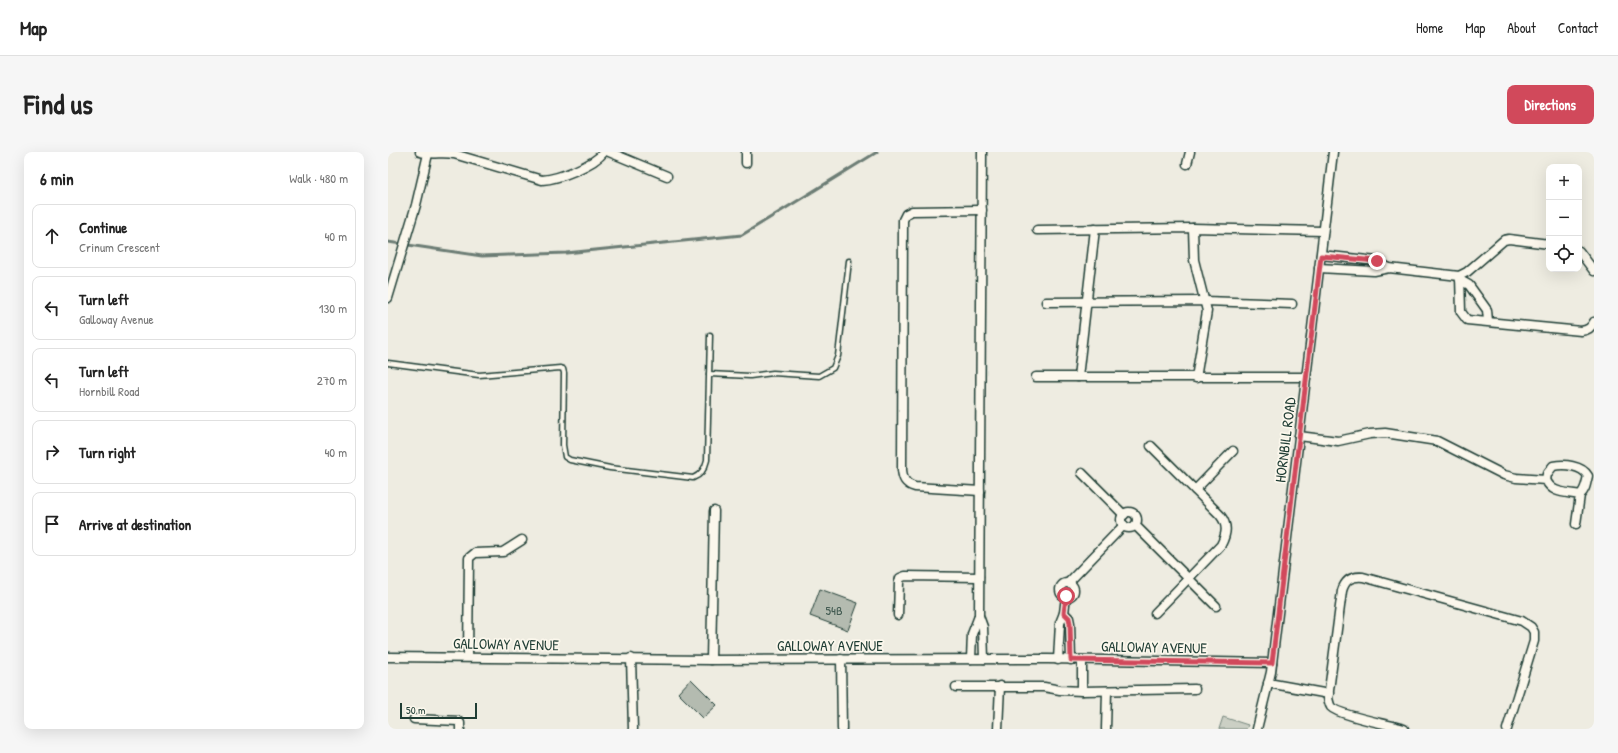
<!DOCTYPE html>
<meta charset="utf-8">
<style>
body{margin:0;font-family:"Patrick Hand",sans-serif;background:#f6f6f6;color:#222}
.controls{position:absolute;right:12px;top:12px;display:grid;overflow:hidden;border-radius:8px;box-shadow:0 4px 16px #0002}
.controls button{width:36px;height:36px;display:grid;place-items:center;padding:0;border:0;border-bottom:1px solid #e0e0e0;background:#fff;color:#222;font:20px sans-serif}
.scale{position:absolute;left:12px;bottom:10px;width:77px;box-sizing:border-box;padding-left:4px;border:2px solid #1f3d34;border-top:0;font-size:11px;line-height:14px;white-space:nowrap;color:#1f3d34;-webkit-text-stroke:3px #fbf7ec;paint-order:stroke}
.stop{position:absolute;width:12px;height:12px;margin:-9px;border:3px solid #d1495b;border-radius:50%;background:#fff}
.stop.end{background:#d1495b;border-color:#fff;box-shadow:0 1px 4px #0008}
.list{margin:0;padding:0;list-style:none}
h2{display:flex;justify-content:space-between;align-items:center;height:52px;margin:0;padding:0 16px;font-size:17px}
h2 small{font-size:13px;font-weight:400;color:#767676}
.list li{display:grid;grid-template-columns:26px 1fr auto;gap:12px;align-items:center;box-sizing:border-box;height:64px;margin:0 8px 8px;padding:0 8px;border:1px solid #e0e0e0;border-radius:8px}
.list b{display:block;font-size:15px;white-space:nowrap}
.list p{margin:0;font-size:13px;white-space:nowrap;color:#767676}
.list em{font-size:13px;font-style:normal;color:#767676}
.icon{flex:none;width:22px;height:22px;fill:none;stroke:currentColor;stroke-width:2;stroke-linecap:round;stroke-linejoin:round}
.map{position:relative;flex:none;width:1206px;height:577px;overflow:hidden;border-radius:8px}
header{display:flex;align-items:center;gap:24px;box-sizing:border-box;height:56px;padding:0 20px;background:#fff;border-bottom:1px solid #e0e0e0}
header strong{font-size:19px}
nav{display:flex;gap:22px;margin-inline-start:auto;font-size:14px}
.intro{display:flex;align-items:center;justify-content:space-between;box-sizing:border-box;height:96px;padding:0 24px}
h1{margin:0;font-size:28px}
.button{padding:10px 18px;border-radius:8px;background:#d1495b;color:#fff;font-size:14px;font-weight:700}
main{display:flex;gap:24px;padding:0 24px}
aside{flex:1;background:#fff;border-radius:8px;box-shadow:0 4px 16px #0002}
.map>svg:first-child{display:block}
</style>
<header>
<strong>Map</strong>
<nav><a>Home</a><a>Map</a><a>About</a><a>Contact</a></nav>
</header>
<div class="intro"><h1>Find us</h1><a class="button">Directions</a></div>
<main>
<aside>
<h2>6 min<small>Walk · 480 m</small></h2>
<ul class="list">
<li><svg class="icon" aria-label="ahead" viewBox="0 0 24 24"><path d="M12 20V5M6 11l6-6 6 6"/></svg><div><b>Continue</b><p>Crinum Crescent</p></div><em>40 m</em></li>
<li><svg class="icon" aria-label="left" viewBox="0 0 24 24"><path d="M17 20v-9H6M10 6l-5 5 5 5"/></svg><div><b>Turn left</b><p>Galloway Avenue</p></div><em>130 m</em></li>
<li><svg class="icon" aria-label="left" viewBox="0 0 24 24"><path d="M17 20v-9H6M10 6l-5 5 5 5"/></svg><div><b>Turn left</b><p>Hornbill Road</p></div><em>270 m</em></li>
<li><svg class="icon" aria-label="right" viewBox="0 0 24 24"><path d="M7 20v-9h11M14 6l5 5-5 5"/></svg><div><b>Turn right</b></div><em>40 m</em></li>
<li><svg class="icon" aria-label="arrive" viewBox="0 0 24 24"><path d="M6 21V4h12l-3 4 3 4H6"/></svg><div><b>Arrive at destination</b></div></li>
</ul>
</aside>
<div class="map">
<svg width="1206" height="577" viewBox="0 0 1206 577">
<rect width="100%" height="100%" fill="#eeece1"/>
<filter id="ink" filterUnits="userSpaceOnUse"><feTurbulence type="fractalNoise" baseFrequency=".025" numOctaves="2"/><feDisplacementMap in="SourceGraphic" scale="8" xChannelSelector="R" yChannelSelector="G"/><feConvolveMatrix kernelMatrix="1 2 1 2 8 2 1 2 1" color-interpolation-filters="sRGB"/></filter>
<g filter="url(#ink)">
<polygon fill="#cbcfc4" stroke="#75867c" points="835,565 860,573 858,577 831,577"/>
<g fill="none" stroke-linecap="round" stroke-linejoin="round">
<polyline stroke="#6c7d74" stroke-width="3" points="0,90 94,104 178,101 354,83 489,0"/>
</g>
<g fill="#b4bbb0" stroke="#1f3d34">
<polygon points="432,437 470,451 460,478 422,464"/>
<polygon points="303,527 329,553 315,566 290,541"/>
</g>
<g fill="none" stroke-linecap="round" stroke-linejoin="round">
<g stroke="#1f3d34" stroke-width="7">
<g id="service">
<path d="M0,211L91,223L172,216L175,217L176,221L175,293L177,305L182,308L222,316L305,326C313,323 317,317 319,308L322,183"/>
<polyline points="321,222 362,224 385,221 431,224 445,216 450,204 461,109"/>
</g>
</g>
<g stroke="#1f3d34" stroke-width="11">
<g id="minor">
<path d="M32,0C43,3 55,0 66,2L154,28C171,27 206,13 216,0"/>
<polyline points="221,0 279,24"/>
<polyline points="358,11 358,0"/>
<polyline points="799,12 802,0"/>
<polyline points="805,76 806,108 819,159 808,226"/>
<polyline points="649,78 805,76 935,79"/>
<polyline points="1191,99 1206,119"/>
<polyline points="933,103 989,109 1001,116"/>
<polyline points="931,116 986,119 1001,116 1071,124 1079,120 1116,88 1121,87 1161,92"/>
<path d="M1072,124L1073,160L1079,168L1193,179C1200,178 1203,176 1206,170"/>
<polyline points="1072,128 1081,133 1099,158 1100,169"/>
<polyline points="0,146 28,53 40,2"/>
<polyline points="658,150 817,149 904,152"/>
<polyline points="648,225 918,225"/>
<polyline points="690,225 707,77"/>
<path d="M911,284L950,289L982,282L997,281L1049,289L1116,323L1128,326L1158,328C1164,342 1178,340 1192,343L1188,372"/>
<path d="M763,294L832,363C840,373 839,381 833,393L767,461"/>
<polyline points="694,321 736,363"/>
<path d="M1158,328L1159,322L1165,314C1176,312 1194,313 1200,324C1198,331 1198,338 1192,343"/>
<polyline points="807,338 845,299"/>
<path d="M592,339L527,335C517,332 515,327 514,318L515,68L518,62L524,59L594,58"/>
<circle cx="741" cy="368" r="8"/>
<polyline points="747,373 828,454"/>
<polyline points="680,431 736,373"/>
<circle cx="679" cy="438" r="7"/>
<polyline points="676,461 681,466 682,471 683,508"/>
<polyline points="510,463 511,430 512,426 517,424 591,425"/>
<polyline points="591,464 595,475 596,507"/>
<polyline points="0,505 323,508 660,507 884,511"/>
<polyline points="80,505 81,406 87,401 115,400 134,388"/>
<polyline points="243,506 245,577"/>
<polyline points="453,507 454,577"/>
<polyline points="583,507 584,482 591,464 594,0"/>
<polyline points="323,508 326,359"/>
<polyline points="670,508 672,471 676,461 678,444"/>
<polyline points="880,531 941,542"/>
<polyline points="568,535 656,535 672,538 694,539 807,537"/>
<polyline points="694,539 694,508"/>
<polyline points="26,567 70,569 72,571 72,577"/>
<polyline points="610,577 612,534"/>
<polyline points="718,577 719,539"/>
<polyline points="869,577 883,520 945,0"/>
<path d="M1016,577C1003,573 950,563 943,555C941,552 941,549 940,546L954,439C957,428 963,424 975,425L1134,469L1143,475L1146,480V489L1119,577"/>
</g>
</g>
<use href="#service" stroke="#fbf7ec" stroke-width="4"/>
<use href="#minor" stroke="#fbf7ec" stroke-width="8"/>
</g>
</g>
<g fill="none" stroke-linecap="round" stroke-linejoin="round" filter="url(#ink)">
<polyline stroke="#d1495b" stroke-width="5" points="678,444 676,461 681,466 682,471 683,508 884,511 933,104 989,109"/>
</g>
<g text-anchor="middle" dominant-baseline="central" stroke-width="3.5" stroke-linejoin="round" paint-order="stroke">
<g font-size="13" fill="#445c53">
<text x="446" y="458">54B</text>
</g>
<g font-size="15" fill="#1f3d34" stroke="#fbf7ec">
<text transform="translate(897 288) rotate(-83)">HORNBILL ROAD</text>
<text transform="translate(118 492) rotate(1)">GALLOWAY AVENUE</text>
<text x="442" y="493">GALLOWAY AVENUE</text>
<text transform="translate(766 495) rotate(1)">GALLOWAY AVENUE</text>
</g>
</g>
</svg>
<div class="controls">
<button>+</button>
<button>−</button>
<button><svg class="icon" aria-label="locate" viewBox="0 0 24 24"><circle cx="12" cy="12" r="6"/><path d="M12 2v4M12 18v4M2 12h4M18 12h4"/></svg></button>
</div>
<div class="scale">50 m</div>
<div class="stop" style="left:678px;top:444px"></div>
<div class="stop end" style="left:989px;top:109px"></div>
</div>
</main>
